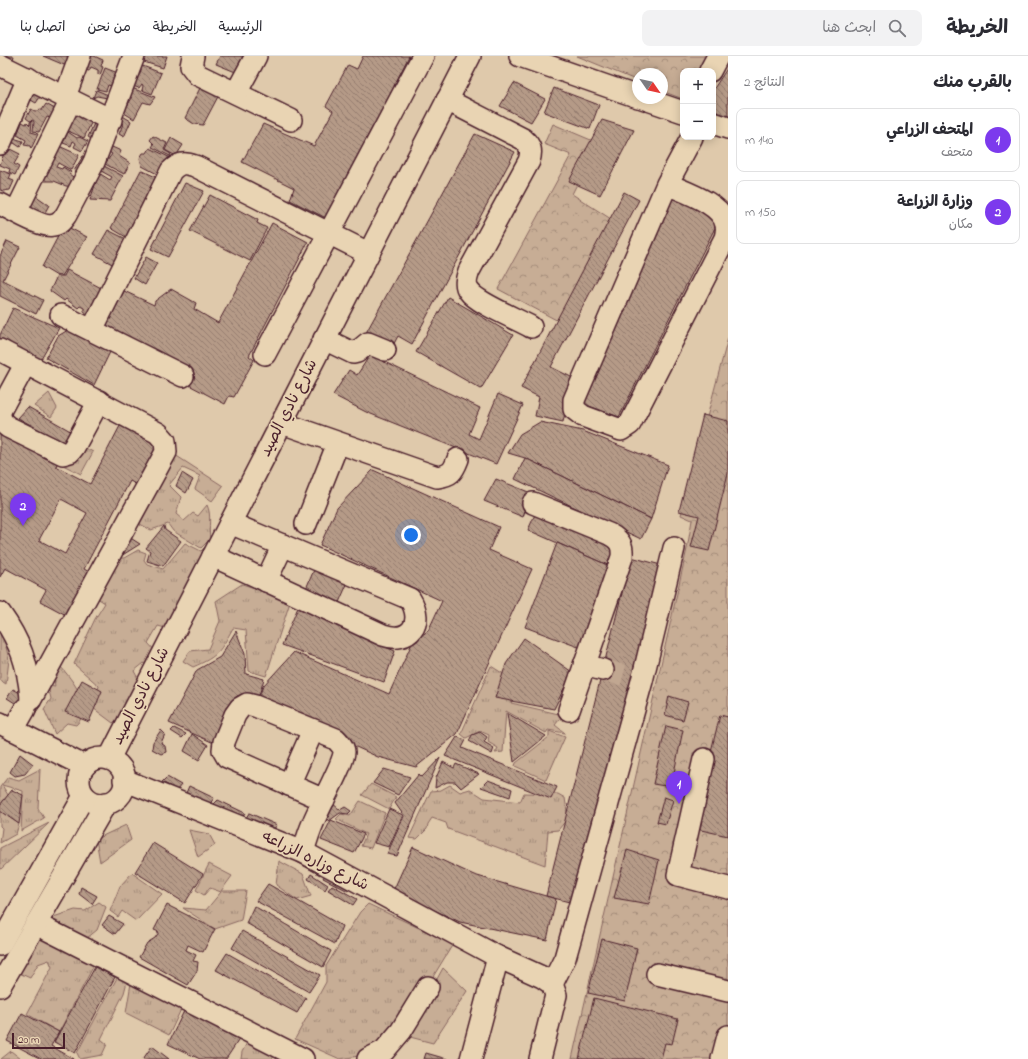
<!DOCTYPE html>
<html lang="ar">
<meta charset="utf-8">
<style>
body{margin:0;font-family:"Indie Flower","Playpen Sans Arabic",sans-serif;background:#f2f2f3;color:#2b2b33;direction:rtl}
.controls{position:absolute;right:12px;top:12px;display:grid;overflow:hidden;border-radius:8px;box-shadow:0 2px 10px #0003}
.controls button{width:36px;height:36px;display:grid;place-items:center;padding:0;border:0;border-bottom:1px solid #e1e1e2;background:#fff;color:#2b2b33;font:20px sans-serif}
.compass{position:absolute;left:632px;top:12px;width:36px;height:36px;border-radius:50%;background:#fff;box-shadow:0 2px 10px #0003;rotate:124deg}
.scale{position:absolute;left:12px;bottom:10px;width:53px;box-sizing:border-box;padding-left:4px;border:2px solid #4a1f2b;border-top:0;font-size:11px;line-height:14px;white-space:nowrap;color:#4a1f2b;-webkit-text-stroke:3px #e9d4b3;paint-order:stroke}
.you{position:absolute;left:411px;top:479px;width:14px;height:14px;margin:-10px;border:3px solid #fff;border-radius:50%;background:#1a73e8;box-shadow:0 0 0 6px #1a73e833}
.badge{display:grid;place-items:center;width:26px;height:26px;border-radius:50%;background:#7c3aed;color:#fff;font-size:13px;font-weight:700}
.pin{position:absolute;translate:-50% -33px;filter:drop-shadow(0 1px 2px #0008)}
.pin::after{content:'';position:absolute;top:21px;width:14px;height:12px;background:inherit;clip-path:polygon(0 0,100% 0,50% 100%)}
.list{margin:0;padding:0;list-style:none}
h2{display:flex;justify-content:space-between;align-items:center;height:52px;margin:0;padding:0 16px;font-size:17px}
h2 small{font-size:13px;font-weight:400;color:#7c7c81}
.list li{display:grid;grid-template-columns:26px 1fr auto;gap:12px;align-items:center;box-sizing:border-box;height:64px;margin:0 8px 8px;padding:0 8px;border:1px solid #e1e1e2;border-radius:8px}
.list b{display:block;font-size:15px;white-space:nowrap}
.list p{margin:0;font-size:13px;white-space:nowrap;color:#7c7c81}
.list em{font-size:13px;font-style:normal;color:#7c7c81}
.icon{flex:none;width:22px;height:22px;fill:none;stroke:currentColor;stroke-width:2;stroke-linecap:round;stroke-linejoin:round}
.map{position:relative;flex:none;width:728px;height:1003px;overflow:hidden;direction:ltr}
header{display:flex;align-items:center;gap:24px;box-sizing:border-box;height:56px;padding:0 20px;background:#fff;border-bottom:1px solid #e1e1e2}
header strong{font-size:19px}
nav{display:flex;gap:22px;margin-inline-start:auto;font-size:14px}
.search{width:280px;height:36px;background:#f2f2f3;display:flex;align-items:center;gap:10px;box-sizing:border-box;padding:0 14px;border-radius:8px;color:#7c7c81;font-size:15px}
main{display:flex}
aside{flex:1;background:#fff}
.map>svg:first-child{display:block}
</style>
<header>
<strong>الخريطة</strong>
<div class="search"><svg class="icon" aria-label="search" viewBox="0 0 24 24"><circle cx="10" cy="10" r="6"/><path d="M15 15l6 6"/></svg>ابحث هنا</div>
<nav><a>الرئيسية</a><a>الخريطة</a><a>من نحن</a><a>اتصل بنا</a></nav>
</header>
<main>
<aside>
<h2>بالقرب منك<small>النتائج: 2</small></h2>
<ul class="list">
<li><span class="badge">1</span><div><b>المتحف الزراعي</b><p>متحف</p></div><em>140 m</em></li>
<li><span class="badge">2</span><div><b>وزارة الزراعة</b><p>مكان</p></div><em>150 m</em></li>
</ul>
</aside>
<div class="map">
<svg width="728" height="1003" viewBox="0 0 728 1003">
<defs>
<pattern id="grass-tufts" width="24" height="20" patternUnits="userSpaceOnUse"><rect width="24" height="20" fill="#c7ad95"/><path d="M3 7l-1-3M5 7V3M7 7l1-3M15 17l-1-3M17 17v-4M19 17l1-3" fill="none" stroke="#a48c7a"/></pattern>
<pattern id="park-crowns" width="20" height="18" patternUnits="userSpaceOnUse"><rect width="20" height="18" fill="#c7ad95"/><path d="M2 6a3 3 0 1 1 6 0M12 15a3 3 0 1 1 6 0" fill="none" stroke="#a48c7a"/></pattern>
<pattern id="building-back-hatch" width="6" height="6" patternUnits="userSpaceOnUse"><rect width="6" height="6" fill="#b59a87"/><path d="M-1 5l2 2M0 0l6 6M5-1l2 2" fill="none" stroke="#957d6f"/></pattern>
</defs>
<rect width="100%" height="100%" fill="#dfc9ab"/>
<filter id="ink" filterUnits="userSpaceOnUse"><feTurbulence type="fractalNoise" baseFrequency=".025" numOctaves="2"/><feDisplacementMap in="SourceGraphic" scale="8" xChannelSelector="R" yChannelSelector="G"/><feConvolveMatrix kernelMatrix="1 2 1 2 8 2 1 2 1" color-interpolation-filters="sRGB"/></filter>
<g filter="url(#ink)">
<g fill="url(#grass-tufts)" stroke="#886660">
<polygon points="49,337 57,352 51,361 34,350"/>
<polygon points="80,389 93,396 81,418 61,408"/>
<path d="M172,397L223,430L212,445L195,433L200,420L183,412L169,429L181,441L176,458L184,465L193,457L198,460L207,449C212,459 208,471 210,483L201,492L173,475L168,468L151,474L140,468L141,451Z"/>
<polygon points="211,485 169,573 158,570 148,587 157,597 150,611 144,607 134,615 141,628 127,654 113,667 93,652 99,630 74,608 95,563 105,547 91,538 114,502 124,502 138,494 146,497 144,504 147,508 163,513 185,487 201,495"/>
<path d="M242,528L291,543L266,620L249,615L246,574L233,572C220,595 219,600 193,611L183,605L190,595L208,593L220,565L216,545Z"/>
<polygon points="0,565 9,604 6,628 0,624"/>
<path d="M60,610C72,623 95,652 76,669L67,667L55,678L44,653L51,643L48,630L55,631L53,614Z"/>
<polygon points="491,610 529,634 514,640 511,647 563,659 555,669 565,677 548,674 546,677 506,655 503,696 495,697 498,692 488,686 489,679 480,675 466,682 461,678"/>
<polygon points="549,675 565,681 546,724 515,710 516,707 549,681"/>
<polygon points="40,713 38,752 44,762 21,775 23,735 2,729 8,739 0,749 0,731 8,721 19,724"/>
<polygon points="371,728 396,741 389,753 362,739"/>
<polygon points="450,729 460,736 470,733 484,742 520,746 524,737 558,738 565,742 568,762 558,774 548,775 545,809 448,773 446,767 432,762 428,768 427,773 417,783 409,782 431,735 441,734"/>
<polygon points="360,745 385,757 371,792 361,790 366,778 336,763 341,758 350,760"/>
<polygon points="0,755 19,768 16,778 0,787 2,772 0,770"/>
<polygon points="49,767 0,814 0,792"/>
<polygon points="126,769 131,784 100,806 96,783"/>
<polygon points="189,774 209,778 215,789 198,801"/>
<polygon points="279,805 303,818 311,840 297,844 276,829"/>
<polygon points="209,808 232,820 221,835 246,835 241,864 215,873 183,852 206,854 221,836 210,832 204,839 196,834"/>
<polygon points="132,817 162,838 136,865 122,855 118,861 110,855 120,830"/>
<polygon points="99,846 106,851 97,874 82,886 44,864 75,854 85,855"/>
<polygon points="368,848 453,888 431,924 390,982 365,999 340,1003 295,983 326,926 326,910 360,856"/>
<polygon points="33,879 129,918 124,937 101,983 107,988 102,999 80,1003 77,997 118,920 94,909 59,976 27,958 52,911 49,904 38,908 30,922 19,917 25,902 34,897"/>
<polygon points="443,912 467,935 433,987 406,980"/>
<polygon points="132,921 183,949 169,979 126,957"/>
<polygon points="249,983 277,996 272,1003 241,1003 242,996"/>
<polygon points="11,995 21,1003 1,1003"/>
</g>
<g fill="url(#park-crowns)" stroke="#886660">
<polygon points="577,0 711,0 703,15 683,15 683,43 662,35 662,18 638,18 638,25"/>
<polygon points="553,68 598,87 572,138 611,163 562,267 498,233 571,99 544,88"/>
<polygon points="728,282 728,1003 572,1003 687,493 692,464 681,459"/>
</g>
<g fill="url(#building-back-hatch)" stroke="#4a1f2b" fill-rule="evenodd">
<polygon points="0,0 14,0 11,10"/>
<polygon points="43,0 72,0 69,11"/>
<polygon points="82,0 94,0 103,4 101,10 103,11 100,19 98,18 98,14 91,11 89,15 77,12"/>
<polygon points="145,0 167,0 163,12 144,6"/>
<polygon points="220,0 247,0 238,17 216,8"/>
<polygon points="363,0 409,0 394,30 399,34 379,74 372,72 326,162 290,144 294,132 242,106 263,68 314,90 333,55 326,50 348,9 357,13"/>
<polygon points="140,9 161,17 152,38 142,34 143,30 142,28 139,32 132,30"/>
<polygon points="728,11 728,62 713,57 713,34"/>
<polygon points="105,12 123,19 118,32 108,29 106,35 97,33"/>
<polygon points="204,24 222,33 203,69 194,68 185,62"/>
<polygon points="29,27 44,35 36,47 29,43"/>
<polygon points="514,27 545,43 531,66 500,50"/>
<polygon points="129,31 155,41 150,48 143,46 134,63 119,54 120,51 127,50 132,42 125,40"/>
<polygon points="554,32 599,49 590,73 544,56"/>
<polygon points="96,34 116,42 113,54 104,49 107,42 97,40 93,42"/>
<polygon points="46,48 55,53 50,62 47,61 39,76 33,75 34,66 33,64 30,65 26,62 31,53 35,55 42,54"/>
<polygon points="77,55 93,63 84,82 68,75"/>
<polygon points="121,59 131,65 124,81 119,78 123,68 117,64"/>
<polygon points="602,64 634,74 600,139 569,125"/>
<polygon points="32,65 31,76 38,78 31,93 30,90 24,89 26,84 17,79 22,66 26,68 27,66 30,69 30,66"/>
<polygon points="95,65 107,71 99,88 88,81"/>
<polygon points="68,76 77,82 79,81 88,85 82,95 74,91 76,87 73,85 71,90 63,87"/>
<polygon points="475,78 515,96 412,288 398,280 388,299 362,284"/>
<polygon points="153,80 167,87 164,94 171,98 170,100 152,91 154,88 150,84"/>
<polygon points="13,82 23,85 20,91 14,87 10,88"/>
<polygon points="171,82 183,89 176,100 165,94"/>
<polygon points="59,90 79,99 71,114 58,107 56,111 62,113 63,111 71,116 69,118 76,123 76,131 66,130 54,125 42,125"/>
<polygon points="6,91 20,98 14,108 19,111 15,119 9,116 10,113 0,109"/>
<polygon points="112,91 121,95 119,100 130,107 124,118 105,108 112,98 109,96"/>
<polygon points="150,92 173,103 163,121 142,110 140,102 143,97 147,97"/>
<polygon points="83,100 93,104 79,119 74,115"/>
<polygon points="104,110 123,120 110,145 90,144 99,117 110,124 112,121 101,115"/>
<polygon points="0,114 11,118 9,123 14,125 10,134 3,135 0,134"/>
<polygon points="141,114 162,124 126,181 111,172"/>
<polygon points="185,127 204,135 168,201 151,193"/>
<polygon points="624,136 639,144 551,311 573,322 563,366 535,360 539,341 521,332"/>
<polygon points="32,137 49,149 40,166 21,157"/>
<polygon points="210,139 258,164 257,167 267,172 250,205 190,175"/>
<polygon points="674,139 719,164 619,361 580,347"/>
<polygon points="272,167 308,186 249,300 254,304 234,341 229,340 225,348 187,328 104,274 124,235 154,249 155,245 171,233 196,247 194,253 218,267"/>
<polygon points="64,169 87,181 62,220 57,220 42,211"/>
<polygon points="108,174 132,186 121,213 94,198"/>
<polygon points="7,185 20,191 3,224 43,244 36,258 0,240 0,200"/>
<polygon points="146,201 157,207 145,229 134,222"/>
<polygon points="67,214 105,234 91,260 84,255 84,252 80,250 78,252 66,243 64,245 50,235 57,220 64,220"/>
<polygon points="448,241 513,279 481,333 416,296"/>
<polygon points="13,252 59,272 40,305 0,285 0,279"/>
<polygon points="68,274 111,294 94,329 46,302 58,280"/>
<polygon points="370,299 480,352 469,378 479,383 498,338 523,349 496,408 366,356 333,339 349,314 357,319"/>
<polygon points="28,351 74,377 67,389 18,362"/>
<polygon points="703,359 728,365 728,417 709,495 691,491 699,460 679,455"/>
<path d="M122,366L162,387L139,430L130,425L84,513L91,517L68,560L40,545L46,534L5,512L0,521V373L59,404L56,410L90,428ZM61,443L87,457L65,498L39,484Z"/>
<polygon points="540,366 583,375 668,409 651,463 525,402 508,397 520,378"/>
<polygon points="525,402 651,463 641,483 515,423"/>
<polygon points="373,414 499,471 489,494 532,513 457,678 416,711 378,701 257,646 263,630 294,596 389,638 413,585 428,575 442,545 320,489 337,452"/>
<polygon points="182,417 193,424 186,437 176,430"/>
<polygon points="496,423 531,437 523,461 484,445"/>
<polygon points="537,454 621,491 612,511 528,474"/>
<polygon points="164,470 165,474 181,485 163,510 147,505 150,495 146,492"/>
<polygon points="129,481 140,488 121,500 120,496"/>
<polygon points="557,487 612,511 581,592 525,571"/>
<polygon points="322,495 355,510 330,567 395,595 384,626 282,589"/>
<polygon points="631,501 661,509 577,848 546,840"/>
<polygon points="236,575 245,598 246,618 264,623 257,646 237,640 214,687 169,667 197,614 220,601"/>
<polygon points="524,582 572,616 554,653 495,642 506,608"/>
<polygon points="82,624 102,635 89,666 65,656"/>
<polygon points="13,633 41,649 34,659 7,642"/>
<polygon points="669,640 688,646 683,664 665,659"/>
<polygon points="507,657 546,680 514,706"/>
<polygon points="720,659 728,661 728,780 692,772"/>
<polygon points="666,670 683,674 671,731 653,728"/>
<polygon points="174,672 186,678 182,682 171,675"/>
<polygon points="161,674 165,678 161,687 165,690 166,696 161,698 152,693 153,686"/>
<polygon points="480,676 487,681 484,686 494,692 492,698 469,685 472,679"/>
<polygon points="192,678 208,689 199,704 184,695"/>
<polygon points="457,681 466,684 462,692 557,731 551,743 445,700"/>
<polygon points="20,698 33,708 25,718 15,720 10,716"/>
<polygon points="440,702 397,800 387,798 404,760 395,747 419,718 422,721"/>
<polygon points="443,706 454,712 456,708 479,718 461,732 455,726 447,726 435,732 436,722"/>
<polygon points="384,713 410,721 398,739 373,727"/>
<polygon points="167,721 181,729 177,734 162,726"/>
<polygon points="488,724 512,733 510,741 481,731"/>
<polygon points="189,730 214,742 209,749 186,737"/>
<polygon points="12,734 23,739 19,768 0,755 0,749"/>
<polygon points="664,741 673,744 666,768 657,766"/>
<polygon points="218,744 245,757 242,762 213,749"/>
<polygon points="331,746 340,754 345,751 351,755 348,758 340,757 329,765 322,759"/>
<polygon points="389,753 403,759 389,791 374,787"/>
<polygon points="249,757 277,769 273,774 246,762"/>
<polygon points="331,764 364,778 354,797 321,784"/>
<polygon points="153,787 203,818 185,847 135,816"/>
<polygon points="413,791 474,819 556,843 547,884 460,866 393,835"/>
<polygon points="627,794 659,804 649,848 614,842"/>
<polygon points="299,801 323,814 320,819 297,806"/>
<polygon points="326,817 352,830 348,835 323,822"/>
<polygon points="311,818 328,829 325,834 308,823"/>
<polygon points="268,828 342,870 335,888 256,845"/>
<polygon points="332,829 357,843 353,849 328,834"/>
<polygon points="81,831 97,840 92,848 79,838"/>
<polygon points="167,849 215,873 203,896 188,889 186,894 196,899 193,905 198,906 197,915 188,929 139,901 147,887 155,882 159,876 154,874"/>
<polygon points="254,850 331,895 323,911 246,867"/>
<polygon points="109,860 123,868 115,878 102,869"/>
<polygon points="242,875 320,919 309,936 232,892"/>
<polygon points="602,883 637,892 625,945 588,937"/>
<polygon points="227,897 306,942 297,957 216,914"/>
<polygon points="95,911 115,921 75,997 54,986"/>
<polygon points="594,942 678,963 672,988 665,987 661,1003 579,1003"/>
<polygon points="184,955 240,982 226,1003 200,1003 168,988"/>
<polygon points="22,957 59,976 51,990 74,1003 41,1003 7,985"/>
<polygon points="152,990 169,1003 143,1003"/>
<polygon points="426,997 447,1003 424,1003"/>
</g>
<g fill="none" stroke-linecap="round" stroke-linejoin="round">
<polyline stroke="#c1a791" stroke-width="21" stroke-dasharray="21 10" stroke-linecap="butt" points="603,614 633,622"/>
<g stroke="#4a1f2b" stroke-width="24">
<g id="minor">
<polyline points="193,0 191,10 198,19 291,64"/>
<polyline points="520,0 638,41"/>
<polyline points="0,9 111,64"/>
<polyline points="710,15 718,0"/>
<polyline points="236,37 256,0"/>
<polyline points="65,41 80,0"/>
<polyline points="642,42 683,56"/>
<path d="M447,44L523,83C531,90 532,95 529,105L469,215C467,221 464,229 469,235C477,247 517,263 531,271"/>
<polyline points="713,67 728,72"/>
<polyline points="0,88 28,22"/>
<path d="M667,128C685,136 723,148 726,169C727,173 726,178 725,182L635,358L630,368L621,374L583,360L574,353V344L667,128L692,81"/>
<path d="M0,148C11,153 43,173 54,169C60,168 63,163 66,159L94,106L134,0"/>
<polyline points="16,156 71,44"/>
<polyline points="61,259 183,320"/>
<path d="M92,274L171,115C179,107 184,106 195,110L368,197"/>
<polyline points="324,283 353,297 357,296 368,287 385,294"/>
<polyline points="0,294 158,377 165,385 166,396 31,643"/>
<polyline points="265,298 423,0"/>
<polyline points="0,355 26,307"/>
<polyline points="0,360 2,366 8,371 63,398 70,396 74,391 99,345"/>
<path d="M282,367L437,421C451,419 453,416 458,403"/>
<path d="M533,447L609,478C620,484 623,489 622,501L569,654"/>
<polyline points="306,468 338,387"/>
<path d="M213,500L383,579C410,588 425,567 410,543L230,467"/>
<polyline points="266,525 283,489"/>
<path d="M0,557C20,585 28,608 31,642"/>
<polyline points="584,609 603,614"/>
<polyline points="0,667 84,710"/>
<polyline points="13,674 25,653"/>
<circle cx="102" cy="725" r="23"/>
<polyline points="109,703 470,0"/>
<polyline points="704,703 678,819 728,832"/>
<polyline points="124,724 303,796 498,901 542,921 552,928 556,939 540,1003"/>
<polyline points="289,729 313,674"/>
<path d="M303,796C306,786 309,776 313,767C318,753 344,707 344,696C344,690 339,687 336,683L255,650L247,648L240,652L235,659L224,686L223,694L227,701L324,744"/>
<polyline points="36,868 303,1003"/>
<polyline points="0,889 84,740"/>
<polyline points="657,918 728,935"/>
<polyline points="552,928 565,902 642,625 674,492"/>
<polyline points="0,930 106,747"/>
<polyline points="368,1003 384,995 401,975 428,931"/>
<polyline points="471,1003 498,901"/>
<polyline points="722,1003 728,980"/>
</g>
</g>
<use href="#minor" stroke="#e9d4b3" stroke-width="21"/>
</g>
</g>
<g text-anchor="middle" dominant-baseline="central" stroke-width="3.5" stroke-linejoin="round" paint-order="stroke">
<g font-size="16" fill="#4a1f2b" stroke="#e9d4b3">
<text transform="translate(289 352) rotate(-63)">شارع نادي الصيد</text>
<text transform="translate(141 640) rotate(-63)">شارع نادي الصيد</text>
<text transform="translate(315 805) rotate(26)">شارع وزاره الزراعه</text>
</g>
</g>
</svg>
<div class="controls">
<button>+</button>
<button>−</button>
</div>
<svg class="compass" viewBox="-18 -18 36 36"><path d="M0-13l5 13h-10z" fill="#e53935"/><path d="M0 13l5-13h-10z" fill="#7c7c81"/></svg>
<div class="scale">20 m</div>
<div class="you"></div>
<div class="pin badge" style="left:679px;top:748px">1</div>
<div class="pin badge" style="left:23px;top:470px">2</div>
</div>
</main>
